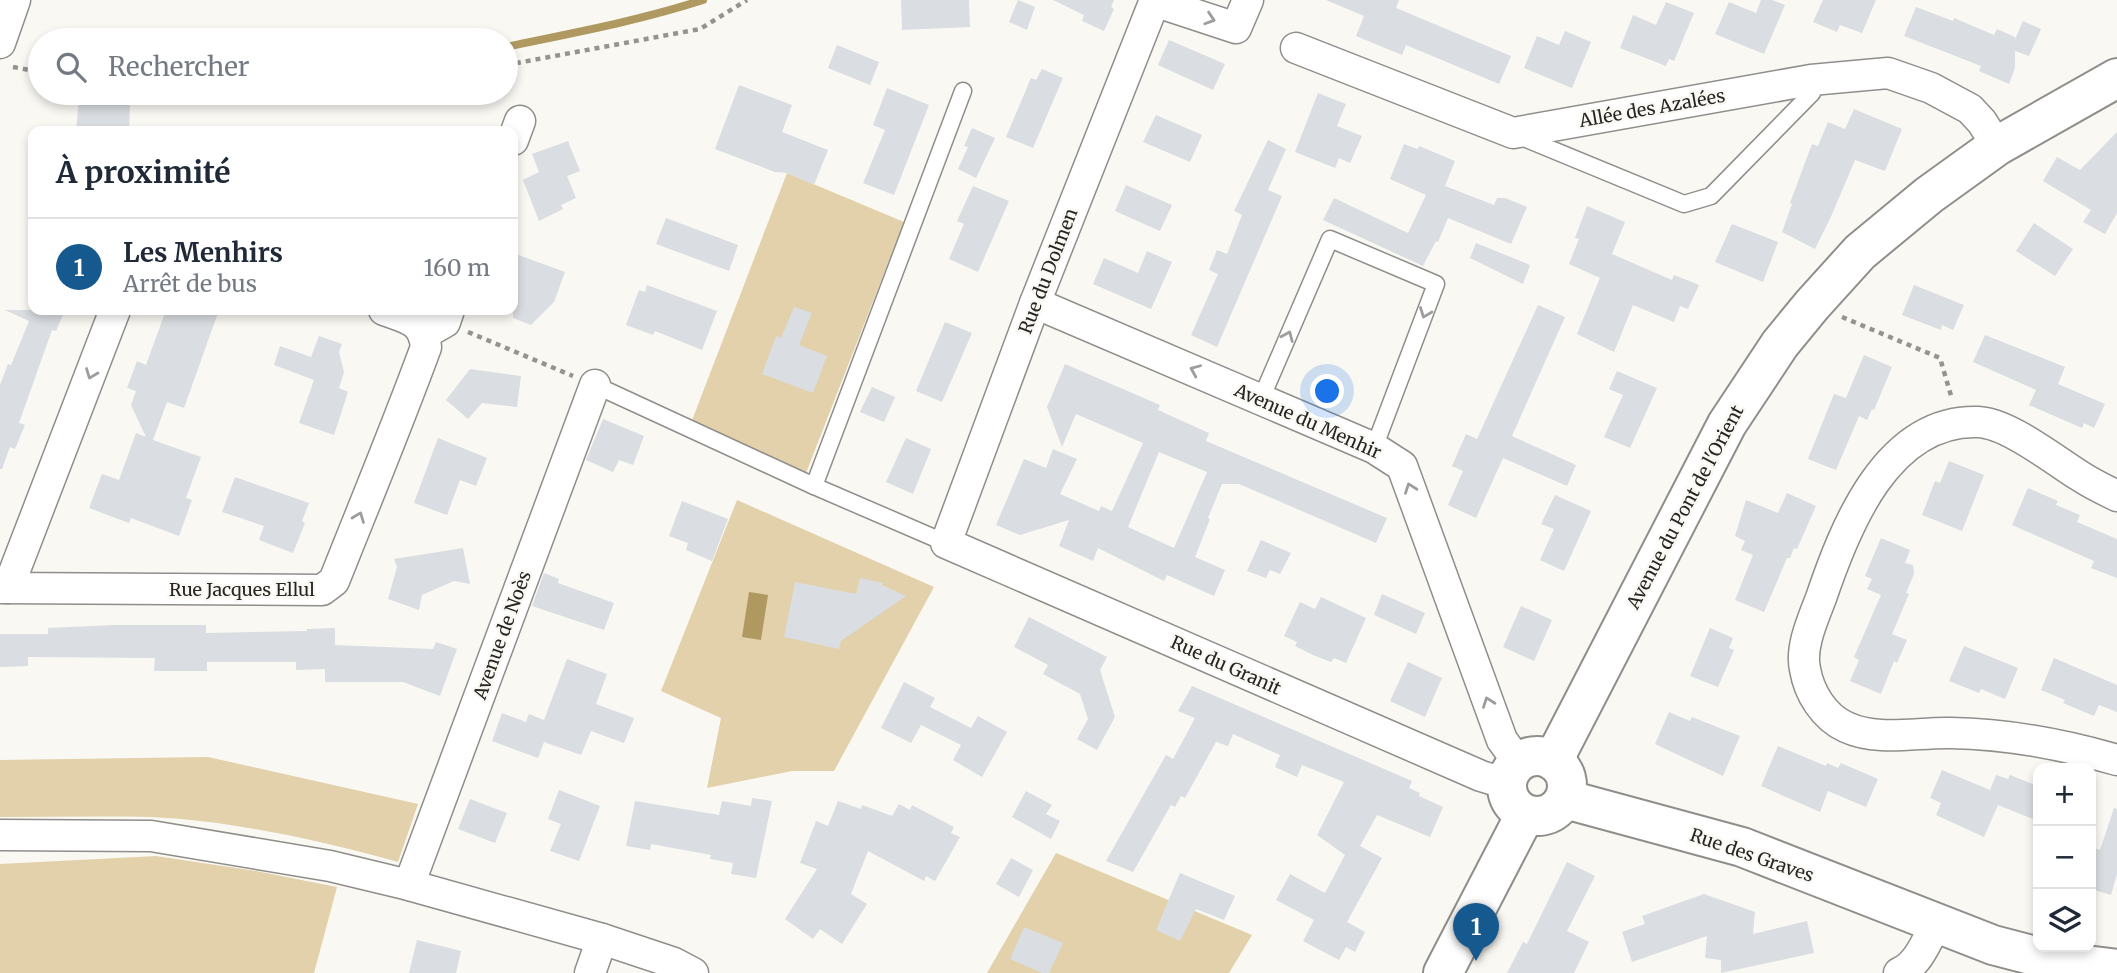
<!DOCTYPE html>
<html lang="fr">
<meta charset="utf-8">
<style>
body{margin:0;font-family:Merriweather,serif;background:#f6f6f7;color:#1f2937}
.controls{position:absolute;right:21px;bottom:21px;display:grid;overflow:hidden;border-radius:14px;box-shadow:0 4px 10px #0003}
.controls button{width:63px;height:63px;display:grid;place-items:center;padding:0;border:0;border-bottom:2px solid #e0e1e3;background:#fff;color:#1f2937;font:35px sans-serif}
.you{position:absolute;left:1328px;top:392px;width:24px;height:24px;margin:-18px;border:5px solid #fff;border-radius:50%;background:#1a73e8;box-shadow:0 0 0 10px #1a73e833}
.badge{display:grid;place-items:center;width:46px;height:46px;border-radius:50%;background:#16598e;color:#fff;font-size:23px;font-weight:700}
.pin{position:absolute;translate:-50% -58px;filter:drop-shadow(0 2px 4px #0008)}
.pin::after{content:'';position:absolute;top:37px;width:24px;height:21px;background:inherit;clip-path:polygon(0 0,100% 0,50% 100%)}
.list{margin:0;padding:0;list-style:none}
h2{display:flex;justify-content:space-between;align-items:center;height:91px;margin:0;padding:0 28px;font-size:30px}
h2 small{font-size:23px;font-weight:400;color:#747a83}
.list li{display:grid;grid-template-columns:46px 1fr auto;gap:21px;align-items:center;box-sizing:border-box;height:98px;padding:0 28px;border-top:2px solid #e0e1e3}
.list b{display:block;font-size:26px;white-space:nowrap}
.list p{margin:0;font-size:23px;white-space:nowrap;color:#747a83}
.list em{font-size:23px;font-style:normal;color:#747a83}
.icon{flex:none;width:38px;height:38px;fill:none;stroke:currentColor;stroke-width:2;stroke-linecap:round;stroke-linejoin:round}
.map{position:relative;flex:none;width:2117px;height:973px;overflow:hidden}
.search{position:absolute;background:#fff;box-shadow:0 4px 10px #0003;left:28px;top:28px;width:490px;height:77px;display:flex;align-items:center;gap:18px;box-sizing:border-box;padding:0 24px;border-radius:38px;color:#747a83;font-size:26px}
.panel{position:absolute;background:#fff;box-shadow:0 4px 10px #0003;left:28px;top:126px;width:490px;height:189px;border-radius:14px}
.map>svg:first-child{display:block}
</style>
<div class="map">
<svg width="2117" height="973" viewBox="0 0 2117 973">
<rect width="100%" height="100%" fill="#faf8f3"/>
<g fill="#e2d1aa">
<polygon points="787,173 904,222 806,473 691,423"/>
<polygon points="737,500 934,587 834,771 792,771 707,788 721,718 661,691"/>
<path d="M208,757L418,804L398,862C322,841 229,820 150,817C100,816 50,817 0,817V760Z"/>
<polygon points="1056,853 1252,935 1229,973 987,973"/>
<polygon points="156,856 256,871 337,887 314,973 0,973 0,864"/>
</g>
<polygon fill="#b09861" points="749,592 768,595 761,640 742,637"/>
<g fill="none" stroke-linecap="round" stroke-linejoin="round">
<path stroke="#b09861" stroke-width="8" d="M506,47C572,33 638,21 703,0"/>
</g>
<g fill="#dadde1" fill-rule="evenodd">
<polygon points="901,0 969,0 970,27 902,30"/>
<polygon points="1018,0 1035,7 1027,30 1009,22"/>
<polygon points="1053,0 1114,0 1111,7 1114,9 1104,31 1082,21 1084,15"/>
<polygon points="1326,0 1399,0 1396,8 1511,56 1499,84 1406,45 1402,55 1356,36 1364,16"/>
<polygon points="1761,0 1772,0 1785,5 1764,54 1715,34 1729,2 1756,13"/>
<polygon points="1823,0 1876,0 1862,33 1840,25 1837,32 1813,22"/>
<polygon points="1666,2 1694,13 1674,61 1669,59 1666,66 1620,48 1633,15 1656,25"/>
<polygon points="1916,7 1953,21 1954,18 1994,35 1997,29 2015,37 2015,39 2023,21 2041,29 2029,56 2015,51 2015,68 2009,84 1979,71 1981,66 1904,36"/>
<polygon points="1565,31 1591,42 1572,88 1524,68 1537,36 1559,45"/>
<polygon points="1169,40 1225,64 1213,90 1158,65"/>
<polygon points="837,45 879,62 870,85 828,68"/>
<polygon points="1042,69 1063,78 1033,148 1006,137 1031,78 1036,80"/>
<polygon points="739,85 792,105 782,132 828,150 814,185 787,173 775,172 715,149"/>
<polygon points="887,88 929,105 894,195 863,183 885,130 873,125"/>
<polygon points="1318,93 1346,104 1337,126 1362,136 1350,163 1339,158 1335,168 1295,152"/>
<polygon points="79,100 130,104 129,131 76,131"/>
<polygon points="1854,109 1902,129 1885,171 1855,160 1830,219 1815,249 1782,232 1792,204 1790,203 1812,144 1818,146 1828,122 1845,129"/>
<polygon points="1156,115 1202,135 1190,162 1143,142"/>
<polygon points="972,128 995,138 976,178 958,169 968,147 964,146"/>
<polygon points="2117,132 2117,213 2105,234 2083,222 2091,210 2043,181 2057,157 2080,170"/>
<polygon points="1268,140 1286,149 1268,190 1282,196 1217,347 1191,335 1218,274 1209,270 1217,250 1227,254 1242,215 1234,211"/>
<polygon points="568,141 580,171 567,176 576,198 561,205 563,209 539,221 523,180 539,172 532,154"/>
<polygon points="1404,144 1418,149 1419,146 1455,161 1445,186 1494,205 1497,198 1505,198 1527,207 1511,244 1448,218 1438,242 1436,241 1423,266 1323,220 1334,198 1408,233 1426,195 1390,179"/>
<polygon points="1126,185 1172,205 1160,231 1115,211"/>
<polygon points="973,186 1009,201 978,272 949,259 964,224 957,221"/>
<polygon points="1587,206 1625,222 1612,254 1672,280 1674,275 1699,285 1688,309 1680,306 1674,322 1633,305 1614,352 1577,334 1600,278 1569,264 1579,239 1575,238"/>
<polygon points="666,218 738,245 729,271 656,244"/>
<polygon points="2034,223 2073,249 2055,276 2016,251"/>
<polygon points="1732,224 1778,242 1763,282 1715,262"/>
<polygon points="1476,243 1530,265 1523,284 1470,258"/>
<polygon points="1147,251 1172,262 1151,309 1093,284 1104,258 1138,273"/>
<polygon points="513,253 565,272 554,302 531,325 513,318"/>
<polygon points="647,285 717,311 702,350 655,331 653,335 626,325 639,290 645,292"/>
<polygon points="1914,285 1964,305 1953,330 1942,325 1941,330 1902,315"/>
<polygon points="1538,305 1565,317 1512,436 1576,465 1567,486 1503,458 1476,518 1448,505 1463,471 1452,466 1466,434 1477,439"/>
<polygon points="794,307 812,313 799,345 827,356 813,393 762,374 776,336 781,338"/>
<polygon points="5,310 65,310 56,331 52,330 19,423 25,425 15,449 10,447 2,469 0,469 0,385 8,364 11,365 29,321"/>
<polygon points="166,310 219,310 184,408 167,402 153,440 201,457 186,498 192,500 179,536 131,518 129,523 89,508 102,474 119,480 136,433 146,437 131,405 136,391 127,388 137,361 146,365"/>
<polygon points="945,322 972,333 942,402 916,391"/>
<polygon points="1985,335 2065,367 2058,384 2105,404 2094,428 2084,423 2082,428 2029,405 2036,390 1973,362"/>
<polygon points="319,336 342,344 339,352 344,372 339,388 348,392 334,435 299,423 314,380 274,365 280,346 311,357"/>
<polygon points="1864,355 1892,367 1874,410 1872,409 1867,420 1859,416 1836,470 1808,459 1834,394 1846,398"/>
<path d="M1065,364L1160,405L1158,410L1209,433L1206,441L1387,518L1376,543L1239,484H1222L1208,518L1210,519L1195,557L1225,570L1214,596L1167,575L1164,581L1098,548L1093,561L1059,546L1069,520L1020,535L996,525L1024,459L1046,468L1053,449L1077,459L1060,494L1099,511L1101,506L1112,511L1143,443L1076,414L1062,447L1047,407ZM1159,452L1207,472L1174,548L1128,527Z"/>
<polygon points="470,369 521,376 517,407 482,403 468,419 446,400"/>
<polygon points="1617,371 1657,388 1630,448 1604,437 1623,395 1609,389"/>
<polygon points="872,387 895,397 884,422 860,412"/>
<polygon points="603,419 644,436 633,465 619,460 613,472 586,460"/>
<polygon points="438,438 487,458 476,486 460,480 447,515 414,503"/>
<polygon points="906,438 931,449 913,494 886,482"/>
<polygon points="1949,461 1984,475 1962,531 1922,515 1935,481 1940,483"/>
<polygon points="235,477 309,503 302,521 305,523 293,553 259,540 264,526 222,512"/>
<polygon points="2028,488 2058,501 2056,505 2080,515 2077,522 2117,539 2117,578 2091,568 2094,561 2012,525"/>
<polygon points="1787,493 1816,506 1797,549 1794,548 1790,558 1787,558 1764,612 1735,600 1753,555 1741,550 1745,541 1735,536 1746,500 1778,513"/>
<polygon points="1555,495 1591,511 1564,571 1540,560 1554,529 1541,524"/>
<polygon points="682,501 728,519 712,561 686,550 688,543 669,536"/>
<polygon points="1881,538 1910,550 1905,563 1913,565 1914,574 1906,593 1909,594 1892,634 1907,640 1897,663 1894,661 1881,694 1850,681 1859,660 1854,657 1881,595 1867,589 1872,579 1865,576"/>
<polygon points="1261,540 1291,553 1280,574 1270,570 1266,578 1247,571"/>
<polygon points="463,548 470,584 454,581 422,595 419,610 388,599 397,567 394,559"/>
<polygon points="544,573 559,579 558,583 614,603 604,630 532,606"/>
<polygon points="860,578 883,583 882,585 906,596 841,641 839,649 784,637 795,582 856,594"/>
<polygon points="1382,594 1425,613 1416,634 1374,615"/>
<polygon points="1321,597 1366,618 1346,663 1334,658 1331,662 1313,655 1295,646 1297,642 1284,636 1300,602 1315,609"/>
<polygon points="1521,606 1552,620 1534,661 1503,647"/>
<polygon points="1029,617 1107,657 1100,670 1115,717 1097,750 1077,739 1088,719 1080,694 1043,674 1048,665 1014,647"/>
<polygon points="114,625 206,625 206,633 307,631 307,629 335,628 335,645 433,649 436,642 457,649 440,696 403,682 325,682 325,669 296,670 296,662 207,662 207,671 154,671 155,658 28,657 28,666 0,667 0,634 48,634 48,628"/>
<polygon points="1710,628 1733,638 1729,648 1734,650 1718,687 1690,676"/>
<polygon points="1964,646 2018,668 2005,699 1981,689 1979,693 1949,681"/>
<polygon points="2054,658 2117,685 2117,712 2099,705 2094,716 2063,703 2065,700 2041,690"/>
<polygon points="567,659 607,674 596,704 634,718 624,743 591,731 581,755 544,742 538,758 492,741 502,713 526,722 529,714 544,720"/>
<polygon points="1408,662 1442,678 1425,717 1390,701"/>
<polygon points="904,682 935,698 930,707 971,728 978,716 1007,732 982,777 953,760 961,745 921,725 911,743 881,728"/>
<polygon points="1192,686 1412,781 1409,788 1420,793 1419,796 1443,807 1430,837 1377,815 1360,846 1382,858 1347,922 1365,932 1355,952 1346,947 1339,960 1303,941 1314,920 1276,900 1290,874 1325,893 1345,855 1317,835 1344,782 1302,765 1297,777 1275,767 1280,755 1233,734 1228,746 1216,742 1185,798 1181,796 1175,807 1171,805 1133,872 1106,861 1166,755 1173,759 1195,718 1178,711"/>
<polygon points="1669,712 1690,721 1692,717 1740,736 1723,776 1655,744"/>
<polygon points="1778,746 1826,766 1827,763 1838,768 1841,763 1878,779 1866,807 1828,791 1820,812 1761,786"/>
<polygon points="1942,770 1990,790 1996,775 2008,779 2010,775 2038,786 2038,821 1998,805 1984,837 1936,815 1941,803 1930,798"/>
<polygon points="559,790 600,806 579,861 550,851 561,824 548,819"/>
<polygon points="1026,791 1052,805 1046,814 1060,821 1051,839 1012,817"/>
<polygon points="752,798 772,801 756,878 731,874 733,863 710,859 711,855 651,844 650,850 626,846 635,801 719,815 722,801 751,806"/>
<polygon points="470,799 507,813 495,843 458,829"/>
<polygon points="838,801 861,809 862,805 892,816 899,804 910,810 912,805 954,827 951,833 960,837 935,881 926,876 924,881 868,851 851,894 867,904 842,944 820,929 813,939 785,919 817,869 800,863 816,821 828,826"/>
<polygon points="2114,808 2117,809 2117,874 2111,895 2091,889 2091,847 2100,850"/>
<polygon points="1011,858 1033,870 1019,897 996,884"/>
<polygon points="1567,862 1595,876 1567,931 1589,942 1574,973 1507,973 1523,942 1527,944"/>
<polygon points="1180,873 1235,896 1224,920 1196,909 1180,941 1156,930"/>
<polygon points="1704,894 1755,912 1753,934 1807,921 1814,953 1721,973 1721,960 1705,958 1707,936 1632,962 1622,932 1645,924 1642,916"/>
<polygon points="1024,927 1063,943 1049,973 1042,973 1010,959"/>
<polygon points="417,940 461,951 456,973 409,973"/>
</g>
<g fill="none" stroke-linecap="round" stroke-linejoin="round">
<g stroke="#908e8a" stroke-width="19">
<g id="service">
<polyline points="1519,136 1684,204 1711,196 1812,93 1811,80"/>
<polyline points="595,385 814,486 946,543"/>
<polyline points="1261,399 1330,239 1436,284 1374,448"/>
<polyline points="814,486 963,91"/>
</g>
</g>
<g stroke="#908e8a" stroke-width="33">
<g id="minor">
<polyline points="1155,0 1035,303 946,543 1481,776 1507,784"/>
<polyline points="1154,1 1236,28 1248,0"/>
<polyline points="0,43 15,0"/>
<polyline points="1296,48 1513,133 1811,80 1888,73 1931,88 1970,109 1982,122 1997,146"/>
<polyline points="513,140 520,121"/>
<polyline points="1035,303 1374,448 1402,466 1502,740 1518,762"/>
<polyline points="424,334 445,322 449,310"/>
<path d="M2117,496C2105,490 2092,484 2080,476C2054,460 2008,423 1978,422C1887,419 1845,527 1821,598C1813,619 1800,647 1805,669C1809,693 1824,717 1846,727C1878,742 1917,732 1951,733C2008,734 2062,744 2117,760"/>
<path d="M0,588L322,590L334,581C365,503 397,426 426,347C423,320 408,319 384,310"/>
<polyline points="8,588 115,310"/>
<polyline points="0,835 151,836 330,866 409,885 602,939 674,963 693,973"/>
<polyline points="409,885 595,385"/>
<polyline points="590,973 602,939"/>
<path d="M1899,973C1918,965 1927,941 1936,923"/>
</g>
</g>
<g stroke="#908e8a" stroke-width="42">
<polyline id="tertiary" points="1565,799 1742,847 1993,945 2054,961 2117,969"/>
</g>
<g stroke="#908e8a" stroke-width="42">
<g id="secondary">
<circle cx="1537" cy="786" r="30"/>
<polyline points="1553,761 1727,424 1780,344 1812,305 1860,252 1929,195 1997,146 2117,78"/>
<polyline points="1443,973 1525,815"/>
</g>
</g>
<g stroke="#949390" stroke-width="4.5" stroke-dasharray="5 5" stroke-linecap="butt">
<polyline points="506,65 700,29 747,0"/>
<polyline points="13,67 40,72"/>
<polyline points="1842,317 1940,358 1952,399"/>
<polyline points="468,332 573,376"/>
</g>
<use href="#service" stroke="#fff" stroke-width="16"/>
<use href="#minor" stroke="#fff" stroke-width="30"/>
<use href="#tertiary" stroke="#fff" stroke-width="38"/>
<use href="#secondary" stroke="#fff" stroke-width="38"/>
</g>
<defs><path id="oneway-chevron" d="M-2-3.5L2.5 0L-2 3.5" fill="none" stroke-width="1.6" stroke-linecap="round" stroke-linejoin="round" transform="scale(1.75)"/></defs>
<g stroke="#9d9d9c">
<use href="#oneway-chevron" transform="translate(1210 19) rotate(18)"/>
<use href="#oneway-chevron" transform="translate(1425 313) rotate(111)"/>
<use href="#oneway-chevron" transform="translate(1288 336) rotate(-67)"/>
<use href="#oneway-chevron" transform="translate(1195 370) rotate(-157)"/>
<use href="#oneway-chevron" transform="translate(91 374) rotate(111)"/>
<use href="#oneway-chevron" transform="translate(1410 488) rotate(-110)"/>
<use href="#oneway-chevron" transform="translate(359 517) rotate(-69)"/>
<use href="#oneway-chevron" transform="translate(1488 702) rotate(-110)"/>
</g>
<g text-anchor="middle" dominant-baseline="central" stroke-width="5" stroke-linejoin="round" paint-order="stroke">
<g font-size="18" fill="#262524" stroke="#faf8f3">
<text transform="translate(1652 108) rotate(-10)">Allée des Azalées</text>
<text transform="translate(1048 271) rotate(-69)">Rue du Dolmen</text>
<text transform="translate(1308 421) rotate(24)">Avenue du Menhir</text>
<text transform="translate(1685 507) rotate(-62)">Avenue du Pont de l'Orient</text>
<text x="242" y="589">Rue Jacques Ellul</text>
<text transform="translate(502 635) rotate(-70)">Avenue de Noès</text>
<text transform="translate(1226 665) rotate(24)">Rue du Granit</text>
<text transform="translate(1752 855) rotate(19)">Rue des Graves</text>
</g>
</g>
</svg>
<div class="controls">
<button>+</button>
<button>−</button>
<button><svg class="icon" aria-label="layers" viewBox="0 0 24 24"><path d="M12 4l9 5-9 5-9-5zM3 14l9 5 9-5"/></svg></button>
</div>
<div class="you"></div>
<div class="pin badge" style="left:1476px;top:961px">1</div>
<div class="search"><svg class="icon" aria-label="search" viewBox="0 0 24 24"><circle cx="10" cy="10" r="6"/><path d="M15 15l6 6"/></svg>Rechercher</div>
<section class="panel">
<h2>À proximité<small></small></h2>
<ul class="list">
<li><span class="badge">1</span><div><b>Les Menhirs</b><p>Arrêt de bus</p></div><em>160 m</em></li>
</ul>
</section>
</div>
